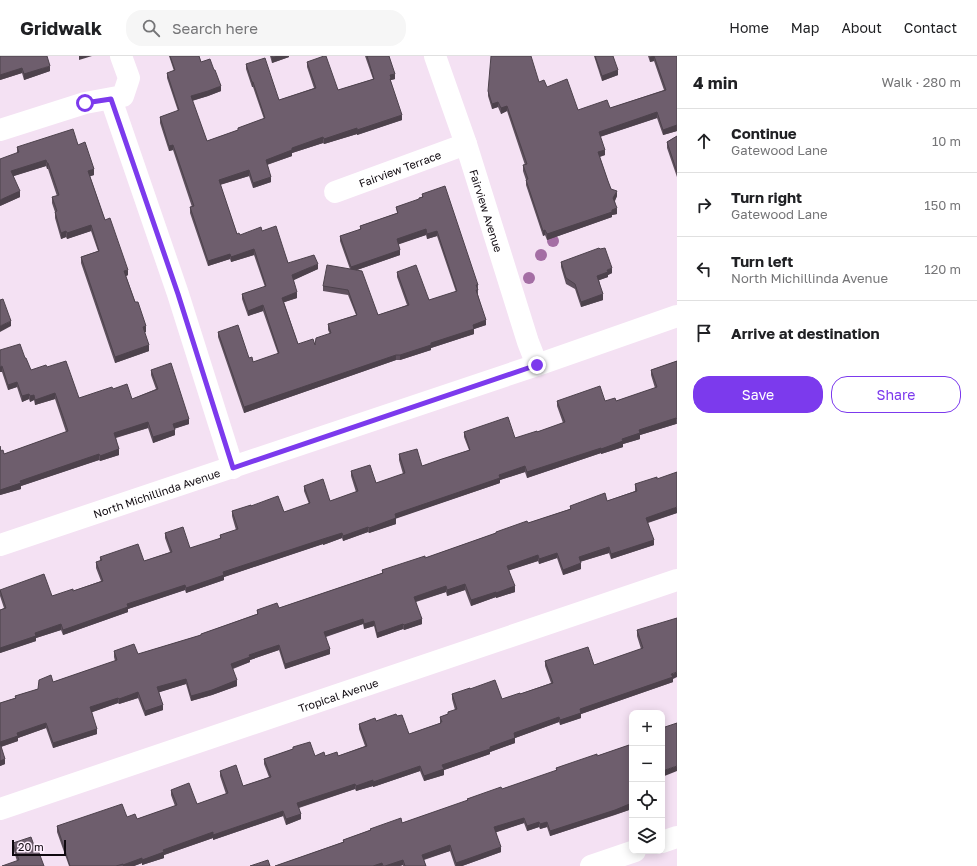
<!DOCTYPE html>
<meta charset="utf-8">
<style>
body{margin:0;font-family:"Golos Text",sans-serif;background:#f6f6f6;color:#202124}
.controls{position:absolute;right:12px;bottom:12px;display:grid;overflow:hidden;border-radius:8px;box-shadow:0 2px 10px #0003}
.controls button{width:36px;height:36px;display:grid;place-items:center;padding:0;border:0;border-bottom:1px solid #e0e0e0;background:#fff;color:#202124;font:20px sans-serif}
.scale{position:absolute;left:12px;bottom:10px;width:54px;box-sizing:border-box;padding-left:4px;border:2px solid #0f090f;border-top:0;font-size:11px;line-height:14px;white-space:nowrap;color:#0f090f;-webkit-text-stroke:3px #ffeffe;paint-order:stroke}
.stop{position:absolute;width:12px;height:12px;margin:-9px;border:3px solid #7c3aed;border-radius:50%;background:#fff}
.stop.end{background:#7c3aed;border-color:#fff;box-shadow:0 1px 4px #0008}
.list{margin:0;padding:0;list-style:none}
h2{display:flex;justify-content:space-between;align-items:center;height:52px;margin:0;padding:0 16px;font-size:17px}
h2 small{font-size:13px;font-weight:400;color:#757577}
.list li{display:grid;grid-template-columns:26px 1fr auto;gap:12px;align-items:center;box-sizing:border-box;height:64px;padding:0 16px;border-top:1px solid #e0e0e0}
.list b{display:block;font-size:15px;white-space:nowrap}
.list p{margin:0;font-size:13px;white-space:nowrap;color:#757577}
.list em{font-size:13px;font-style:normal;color:#757577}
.actions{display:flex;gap:8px;padding:12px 16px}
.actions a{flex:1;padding:9px 0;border:1px solid #7c3aed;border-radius:16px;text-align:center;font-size:14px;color:#7c3aed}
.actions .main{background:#7c3aed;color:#fff}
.icon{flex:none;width:22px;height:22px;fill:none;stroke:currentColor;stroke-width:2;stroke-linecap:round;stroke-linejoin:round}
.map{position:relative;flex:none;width:677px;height:810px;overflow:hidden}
header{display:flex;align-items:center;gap:24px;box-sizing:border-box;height:56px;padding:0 20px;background:#fff;border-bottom:1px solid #e0e0e0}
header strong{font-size:19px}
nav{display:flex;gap:22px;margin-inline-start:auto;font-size:14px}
.search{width:280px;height:36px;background:#f6f6f6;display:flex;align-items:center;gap:10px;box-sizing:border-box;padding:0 14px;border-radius:16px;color:#757577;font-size:15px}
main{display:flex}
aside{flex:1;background:#fff}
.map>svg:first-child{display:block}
</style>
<header>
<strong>Gridwalk</strong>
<div class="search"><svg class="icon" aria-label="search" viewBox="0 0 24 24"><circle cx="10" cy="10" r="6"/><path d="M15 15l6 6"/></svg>Search here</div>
<nav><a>Home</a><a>Map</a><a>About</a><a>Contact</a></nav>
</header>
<main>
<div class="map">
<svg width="677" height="810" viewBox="0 0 677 810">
<rect width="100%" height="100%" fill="#f4e1f3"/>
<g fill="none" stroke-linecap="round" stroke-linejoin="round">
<g stroke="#fff" stroke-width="22">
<path id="s1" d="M435,0L466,88L528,286L537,309"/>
<polyline points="111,43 178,238 233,412"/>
<polyline points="0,74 85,47 123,40 129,22 121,0"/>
<path id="s2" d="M335,136L466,88"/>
<path id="s3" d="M0,489L537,309L677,260"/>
<path id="s4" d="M0,753L677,524"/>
<polyline points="662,786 677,781"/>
<polyline points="591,810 635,795"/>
</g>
</g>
<g fill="#a46ea4">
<circle cx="553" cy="185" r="6"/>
<circle cx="541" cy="199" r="6"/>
<circle cx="529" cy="222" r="6"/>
</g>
<g fill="#5f515e" fill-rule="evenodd">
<polygon points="0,0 50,15 24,24 22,17 0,24"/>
<path d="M169,0H199L201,6L221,35L208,40L192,45L207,85L238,74V72L264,63L253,31H252L246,13V8L279,44L314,32L307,11V6L338,34L373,23L365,0H389L395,23L391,24V26L402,64L357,79V78L324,88L323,87L292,97V100L267,109L271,126L253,132L249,120L220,129L237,178L240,179L262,175L288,207L318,213L293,224L297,242L284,246L298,288L315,289L330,278L328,274V268L356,259L348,239L323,235V230L350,213L340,185V180L360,174V170L397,157L396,151L419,144V142L422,141V138L478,229V239L486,269L474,273V278L431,292V294L400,304H396L244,357L218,281V276L253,306L278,298L263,255L248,260L242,243V238L265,231L254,199L231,206L230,203L208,210L190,157V151H192L173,94L169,95L160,67V61L178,55L167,22V17L174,15ZM426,179L427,183L437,180L456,236L429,244L397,216V221L407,249L378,259L357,214L400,199L398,188Z"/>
<polygon points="270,0 289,0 289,1 272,7"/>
<polygon points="594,0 613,0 618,19 602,25"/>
<polygon points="648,0 677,0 677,75 663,79 657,62 600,81 605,99 600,101 608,125 611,133 617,140 615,145 617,158 612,159 612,161 547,184 545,179 543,180 526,129 526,124 523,115 523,109 525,109 507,55 501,58 498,51 492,53 488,40 488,35 539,26 578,54 610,52 664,34 654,5 650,6"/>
<polygon points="677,80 677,121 667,92 667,86"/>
<polygon points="78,89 94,119 90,120 105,164 128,219 126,220 146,276 144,276 149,295 115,307 81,207 81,201 98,195 91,175 67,183 66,181 61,183 55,162 55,156 52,147 52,141 57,140 48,113 47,113 46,110 13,120 20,141 0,150 17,96 17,91"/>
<polygon points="561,206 612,217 608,219 608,221 599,224 603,244 581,251 575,233 566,228 561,211"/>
<polygon points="0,294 25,302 31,314 47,311 79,342 113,333 132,343 156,333 151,319 151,314 189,368 174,373 175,379 153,387 148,372 116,382 119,399 100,405 99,404 21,430 21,433 0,439 0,390 1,395 4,398 66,376 55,343 35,349 34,344 30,346 29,343 22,346 17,331 8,334 2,316"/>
<polygon points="677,304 677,368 676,368 640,379 640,383 623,388 623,391 601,398 601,397 527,422 525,416 500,424 500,427 396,462 396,468 369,477 368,476 343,485 342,482 323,489 323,488 224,521 224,524 186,537 185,534 128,553 128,556 63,579 61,574 36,582 36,585 0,597 0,554 4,552 0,540 0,534 52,540 73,535 101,525 96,512 96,506 100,505 100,501 144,505 170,496 165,482 165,477 190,492 220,483 220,479 236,474 232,460 232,455 251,450 284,456 309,448 304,435 304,430 330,445 356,436 351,420 351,415 376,427 403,418 399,404 399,398 422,410 469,394 464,381 464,376 515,382 537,376 563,367 557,350 557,345 616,345 655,332 651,319 651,314 677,305"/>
<polygon points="657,423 677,457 648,467 654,489 611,503 609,497 580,506 581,513 563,519 557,502 539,508 538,505 509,514 515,536 496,542 496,541 471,550 465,534 447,540 446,536 416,546 422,568 404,574 403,573 377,582 374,570 364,573 363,568 326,581 330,598 285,613 279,594 250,604 250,606 233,613 237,630 212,639 191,645 186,628 159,636 163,654 145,660 138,642 119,648 118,647 92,656 97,678 53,692 46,672 18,682 18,685 1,691 5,708 0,710 0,647 15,642 15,640 38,633 53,626 115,605 114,601 114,595 138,598 201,579 201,578 257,558 257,554 279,552 382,517 382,514 425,502 496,477 496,476 528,467 570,453 570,450 607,445 635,435 635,428"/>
<polygon points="637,574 673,623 673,626 581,658 581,662 560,669 559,666 515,682 515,687 490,696 490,698 444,714 444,719 424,725 420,715 373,731 373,730 356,735 355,733 299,752 301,763 286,769 283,760 213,784 213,782 164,799 164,802 142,809 142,807 134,810 69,810 57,776 57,770 127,761 137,763 175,750 171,739 171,734 197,748 226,738 220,720 220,715 243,730 269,721 264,708 264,703 293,693 293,691 315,700 338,700 365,690 359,673 359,668 376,665 397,660 409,678 440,667 440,661 448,658 448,656 455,654 452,643 452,638 470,633 502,643 520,638 551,627 545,610 545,605 594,609 641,593 637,580"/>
<polygon points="632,688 632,753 615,759 550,780 547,771 540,773 539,771 527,775 524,767 496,776 501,796 462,810 455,810 450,795 424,804 426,810 403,810 403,809 400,810 275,810 343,786 343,784 370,774 370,773 402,767 467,745 467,743 502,733 556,715 556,712 597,700"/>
<polygon points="13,787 36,795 17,805 13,792"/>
</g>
<g fill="#4d424c">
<polygon points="79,0 92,0 79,4"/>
<polygon points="278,0 289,0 289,1 272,7 272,2"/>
<polygon points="652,0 654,0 654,5 650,6 650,1"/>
<polygon points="50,10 50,15 24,24 24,18"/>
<polygon points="22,12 22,17 0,24 0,19"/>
<polygon points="618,14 618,19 602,25 602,20"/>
<polygon points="395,18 395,23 391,24 391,28 390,28 390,19"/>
<rect x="252" y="26" width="1" height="5"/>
<polygon points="221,30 221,35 208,40 191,45 191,40"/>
<polygon points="498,46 498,51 492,53 492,48"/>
<polygon points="507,50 507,55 501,58 501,52"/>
<polygon points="657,56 657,62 599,81 599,76"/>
<polygon points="402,59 402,64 357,79 357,74"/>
<polygon points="677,69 677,75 663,79 663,74"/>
<polygon points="357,72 357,78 324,88 324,83"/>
<polygon points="323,81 323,87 292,97 292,100 266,109 266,104 292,92"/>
<polygon points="173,89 173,94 169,95 169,90"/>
<polygon points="605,94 605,99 598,101 598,96"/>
<polygon points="46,104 46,110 11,121 11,115"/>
<rect x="47" y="107" width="1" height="6"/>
<polygon points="94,113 94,119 88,121 88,115"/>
<polygon points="249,114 249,120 219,129 219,124"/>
<polygon points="271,121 271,126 253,132 253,127"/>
<polygon points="20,135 20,141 0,150 0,144"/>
<polygon points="617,135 617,140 613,148 613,142"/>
<polygon points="617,152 617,158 612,159 612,161 547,184 547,178"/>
<polygon points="91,169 91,175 67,183 67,177"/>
<polygon points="426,173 426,179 397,189 397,183"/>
<polygon points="545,174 545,179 543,180 543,175"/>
<polygon points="66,175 66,181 61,183 61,177"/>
<polygon points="437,175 437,180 427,183 427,178"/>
<polygon points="254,193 254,199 231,206 231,201"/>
<polygon points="400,194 400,199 351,216 351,211"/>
<polygon points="230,198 230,203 208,210 208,205"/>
<polygon points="318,208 318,213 292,225 292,219"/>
<polygon points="612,212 612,217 608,219 608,221 597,225 597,220 607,214"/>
<polygon points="128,214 128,219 124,221 124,215"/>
<polygon points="297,236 297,242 282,247 282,242"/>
<polygon points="603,238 603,244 581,251 581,246"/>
<polygon points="263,249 263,255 248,260 248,255"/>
<polygon points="486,264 486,269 474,273 474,278 431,292 431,294 400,304 400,299 431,287 473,269"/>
<polygon points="11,265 11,270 0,276 0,270"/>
<polygon points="146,270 146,276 143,277 143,271"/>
<polygon points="149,289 149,295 115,307 115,301"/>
<polygon points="396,299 396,304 244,357 244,351"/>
<polygon points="2,310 2,316 0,316 0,311"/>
<polygon points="17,326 17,331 8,334 8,329"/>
<polygon points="55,337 55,343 35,349 35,344"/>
<polygon points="29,338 29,343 22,346 22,340"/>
<polygon points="34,339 34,344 30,346 30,340"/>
<polygon points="676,362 676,368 640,379 640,383 623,388 623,391 601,398 601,393 622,383 639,374"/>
<polygon points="189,363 189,368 173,373 173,368"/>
<polygon points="148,366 148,372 114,382 114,377"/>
<polygon points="175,374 175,379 153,387 153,381"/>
<polygon points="601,392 601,397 527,422 527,416"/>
<polygon points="119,393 119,399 100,405 100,400"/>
<polygon points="99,398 99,404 21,430 21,433 0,439 0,434 20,425"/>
<polygon points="525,410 525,416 500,424 500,427 395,463 395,458 499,419"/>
<polygon points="677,451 677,457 646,467 646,462"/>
<polygon points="396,462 396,468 369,477 369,472"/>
<polygon points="368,471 368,476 343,485 343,480"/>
<polygon points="342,477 342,482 323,489 323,483"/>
<polygon points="323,483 323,488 224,521 224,524 186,537 186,532 223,516"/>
<polygon points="654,484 654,489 611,503 611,498"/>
<polygon points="609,491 609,497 579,506 579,501"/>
<polygon points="557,497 557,502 539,508 539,503"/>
<polygon points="538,499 538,505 507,515 507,510"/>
<polygon points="581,507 581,513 563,519 563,514"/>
<polygon points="465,528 465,534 447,540 447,534"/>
<polygon points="185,529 185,534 128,553 128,556 63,579 63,574 127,548"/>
<polygon points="446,530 446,536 414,546 414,541"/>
<polygon points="515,530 515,536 496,542 496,537"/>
<polygon points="496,536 496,541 471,550 471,544"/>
<polygon points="363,563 363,568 324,581 324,576"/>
<polygon points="422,563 422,568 404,574 404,569"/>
<polygon points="374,565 374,570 364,573 364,568"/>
<polygon points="61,568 61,574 36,582 36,585 0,597 0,592 35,577"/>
<polygon points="403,568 403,573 377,582 377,577"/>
<polygon points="279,589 279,594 250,604 250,606 231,613 231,608 249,599"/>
<polygon points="330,593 330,598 285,613 285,608"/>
<polygon points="677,616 677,621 673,623 673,626 581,658 581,662 560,669 560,664 580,653"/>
<polygon points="186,623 186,628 157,637 157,631"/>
<polygon points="237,624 237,630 212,639 191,645 191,640"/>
<polygon points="138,636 138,642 119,648 119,643"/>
<polygon points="118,642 118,647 90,657 90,651"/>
<polygon points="163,649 163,654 145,660 145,655"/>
<polygon points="559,661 559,666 515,682 515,687 490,696 490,698 444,714 444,719 424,725 424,720 442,709 490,691 514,677"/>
<polygon points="46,667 46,672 18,682 18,685 0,691 0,686 17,677"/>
<polygon points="97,673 97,678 53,692 53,687"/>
<polygon points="5,703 5,708 0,710 0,705"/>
<polygon points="420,710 420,715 373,731 373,726"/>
<polygon points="677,710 677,715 662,721 662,715"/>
<polygon points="373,724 373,730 356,735 356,730"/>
<polygon points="355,728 355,733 297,752 297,747"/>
<polygon points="632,747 632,753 550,780 550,775"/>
<polygon points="283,755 283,760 213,784 213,779"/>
<polygon points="301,758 301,763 286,769 286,763"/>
<polygon points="524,762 524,767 494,777 494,771"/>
<polygon points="539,766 539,771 527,775 527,770"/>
<polygon points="547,766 547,771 540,773 540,768"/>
<polygon points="213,776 213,782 164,799 164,802 142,809 142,804 163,794"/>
<polygon points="450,789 450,795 422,804 422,799"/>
<polygon points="501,791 501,796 462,810 456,810 456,807"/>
<polygon points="142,802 142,807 134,810 123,810 123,809"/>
<polygon points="403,804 403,809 400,810 385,810"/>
<polygon points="382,807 382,810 373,810"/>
</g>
<g fill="#6e5e6d" stroke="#4d424c">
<polygon points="0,0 47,0 50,10 24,18 22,12 0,19"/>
<polygon points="170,0 199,0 201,6 210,3 214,14 215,14 221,30 208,35 191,40 207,85 238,74 238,72 265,62 253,26 252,26 246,8 265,2 279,44 316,32 307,6 324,0 326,0 338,34 374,23 367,0 389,0 395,18 390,19 391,22 390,23 402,59 357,74 357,72 324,83 323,81 292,92 292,94 266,104 271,121 253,127 249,114 219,124 237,178 239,177 240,179 261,171 262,175 276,170 288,207 314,199 318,208 292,219 297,236 282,242 298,288 313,283 315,289 316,282 331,277 328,268 357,259 348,234 323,230 327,209 362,215 378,259 409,249 397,216 416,209 429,244 457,235 437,175 427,178 426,173 397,183 400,194 351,211 340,180 361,173 360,170 398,157 396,151 419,143 419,142 423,141 422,138 445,130 478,229 476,229 478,234 476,234 486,264 473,269 474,273 431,287 431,289 400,299 396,299 244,351 218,276 238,269 249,302 252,301 253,306 279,297 263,249 248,255 242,238 266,230 254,193 231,201 230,198 208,205 190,151 194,150 173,89 169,90 160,61 179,54 167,17 175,14"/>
<polygon points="272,0 278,0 272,2"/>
<polygon points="491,0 531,0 539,26 544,24 547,31 567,23 578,54 607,44 610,52 666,34 654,0 677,0 677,69 663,74 657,56 599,76 605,94 598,96 608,125 611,133 617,135 613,142 617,152 612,154 612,156 547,178 545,174 543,175 526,124 528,123 523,109 527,108 507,50 501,52 498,46 492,48 488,35"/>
<polygon points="595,0 613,0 618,14 602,20"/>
<polygon points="73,73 78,89 85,86 94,113 88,115 105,164 110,162 128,214 124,215 135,246 138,246 146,270 143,271 149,289 115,301 81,201 99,195 91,169 67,177 66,175 61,177 55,156 57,155 52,141 59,139 48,107 47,107 46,104 11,115 20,135 0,144 0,103 19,96 17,91"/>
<polygon points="677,80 677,116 667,86"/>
<polygon points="599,192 600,193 605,192 612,212 607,214 608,216 597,220 603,238 581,246 575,228 566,222 561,206"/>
<polygon points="3,243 11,265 0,270 0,244"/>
<polygon points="20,288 25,302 26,302 31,314 46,309 47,311 66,305 79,342 112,331 113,333 127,328 132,343 158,333 151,314 171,307 189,363 173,368 175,374 153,381 148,366 114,377 119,393 100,400 99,398 20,425 21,427 0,434 0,390 1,395 3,394 4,398 68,375 55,337 35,344 34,339 30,340 29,338 22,340 17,326 8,329 2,310 0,311 0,294"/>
<polygon points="677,305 677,363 676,362 639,374 640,377 622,383 623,385 601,393 601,392 527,416 525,410 499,419 500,422 395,458 396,462 369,472 368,471 343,480 342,477 323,483 223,516 224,519 186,532 185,529 127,548 128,551 63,574 61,568 35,577 36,580 0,592 0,554 6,552 0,534 44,518 52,540 73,533 73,535 103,525 96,506 102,504 100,501 138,488 144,505 172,496 165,477 183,471 190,492 221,482 220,479 238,473 232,455 251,449 251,450 278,440 284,456 310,447 304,430 323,423 330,445 358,435 351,415 370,409 376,427 405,417 399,398 417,393 422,410 442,403 470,394 464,376 508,361 515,382 537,375 537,376 565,366 557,345 600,330 605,345 615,342 616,345 657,331 651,314"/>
<polygon points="677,416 677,451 646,462 654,484 611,498 609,491 579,501 581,507 563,514 557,497 539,503 538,499 507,510 515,530 496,537 496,536 471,544 465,528 447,534 446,530 414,541 422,563 404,569 403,568 377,577 374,565 364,568 363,563 324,576 330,593 285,608 279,589 249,599 250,601 231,608 237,624 212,634 191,640 186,623 157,631 163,649 145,655 138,636 119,643 118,642 90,651 97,673 53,687 46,667 17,677 18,680 0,686 0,647 16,642 15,640 38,633 39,624 51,619 53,626 117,604 114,595 134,588 138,598 201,579 201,578 258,558 257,554 277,547 279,552 383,517 382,514 425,500 425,502 496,477 496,476 527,465 528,467 571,453 570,450 605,437 607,445 637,435 635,428 657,421 657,423"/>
<polygon points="677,562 677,616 671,618 673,621 580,653 581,657 560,664 559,661 514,677 515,682 490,691 490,693 442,709 444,713 424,720 420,710 373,726 373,724 356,730 355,728 297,747 301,758 286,763 283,755 213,779 213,776 163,794 164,796 142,804 142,802 123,809 123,808 116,810 70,810 57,770 122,748 127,761 135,758 137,763 177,749 171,734 189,727 197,748 228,737 220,715 236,709 243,730 271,721 264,703 293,693 293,691 310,686 315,700 324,696 325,700 337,696 338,700 367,690 359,668 375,662 376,665 396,658 397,660 402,659 409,678 441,667 440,666 442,666 440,661 448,658 448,656 457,653 452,638 470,632 470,633 495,624 502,643 520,637 520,638 553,627 545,605 588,591 594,609 643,592 637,574"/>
<polygon points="677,667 677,710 662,715 662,672"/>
<polygon points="0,687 5,703 0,705"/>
<polygon points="632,688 632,747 615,754 550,775 547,766 540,768 539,766 527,770 524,762 494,771 501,791 456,807 450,789 422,799 426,810 405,810 403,804 385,810 383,810 382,807 373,810 275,810 344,786 343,784 371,774 370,773 401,762 402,767 468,744 467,743 501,731 502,733 557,714 556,712 597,698 597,700"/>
<polygon points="31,781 36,795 38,794 44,810 2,810 19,804 13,787"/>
<polygon points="268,804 270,810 250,810"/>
</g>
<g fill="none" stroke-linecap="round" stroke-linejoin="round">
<polyline stroke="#7c3aed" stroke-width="5" points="85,47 111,43 178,238 233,412 537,309"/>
</g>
<g text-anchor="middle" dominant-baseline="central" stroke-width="3.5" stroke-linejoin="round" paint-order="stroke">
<g font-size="11" fill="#0f090f" stroke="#ffeffe">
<text stroke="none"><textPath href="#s2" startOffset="69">Fairview Terrace</textPath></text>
<text stroke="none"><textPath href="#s1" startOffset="163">Fairview Avenue</textPath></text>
<text stroke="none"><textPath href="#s3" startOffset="165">North Michillinda Avenue</textPath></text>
<text stroke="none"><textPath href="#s4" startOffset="357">Tropical Avenue</textPath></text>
</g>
</g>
</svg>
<div class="controls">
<button>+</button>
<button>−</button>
<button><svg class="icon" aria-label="locate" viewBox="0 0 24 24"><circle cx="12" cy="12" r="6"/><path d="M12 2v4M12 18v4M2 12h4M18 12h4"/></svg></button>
<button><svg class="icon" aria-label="layers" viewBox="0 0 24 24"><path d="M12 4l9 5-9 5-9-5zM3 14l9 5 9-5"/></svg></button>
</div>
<div class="scale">20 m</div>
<div class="stop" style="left:85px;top:47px"></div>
<div class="stop end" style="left:537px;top:309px"></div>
</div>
<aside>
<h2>4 min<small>Walk · 280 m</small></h2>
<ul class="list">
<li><svg class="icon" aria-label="ahead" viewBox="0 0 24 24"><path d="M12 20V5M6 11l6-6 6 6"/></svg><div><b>Continue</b><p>Gatewood Lane</p></div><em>10 m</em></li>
<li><svg class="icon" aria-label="right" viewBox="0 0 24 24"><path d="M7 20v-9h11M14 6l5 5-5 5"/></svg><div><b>Turn right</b><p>Gatewood Lane</p></div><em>150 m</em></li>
<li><svg class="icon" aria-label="left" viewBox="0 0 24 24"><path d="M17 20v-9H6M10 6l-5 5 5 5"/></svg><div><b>Turn left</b><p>North Michillinda Avenue</p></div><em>120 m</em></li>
<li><svg class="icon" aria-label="arrive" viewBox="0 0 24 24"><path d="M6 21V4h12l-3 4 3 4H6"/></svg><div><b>Arrive at destination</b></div></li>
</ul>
<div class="actions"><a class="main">Save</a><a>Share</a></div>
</aside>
</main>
